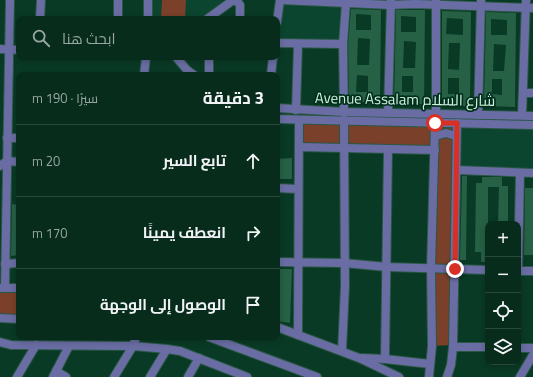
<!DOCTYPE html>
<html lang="ar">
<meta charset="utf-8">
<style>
body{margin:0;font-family:"Titillium Web",Cairo,sans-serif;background:#153829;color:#f1f3f6;direction:rtl}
.controls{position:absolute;right:12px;bottom:12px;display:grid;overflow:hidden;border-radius:8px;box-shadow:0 2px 6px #0003}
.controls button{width:36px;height:36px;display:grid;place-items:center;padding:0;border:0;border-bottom:1px solid #28483b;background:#072c1c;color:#f1f3f6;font:20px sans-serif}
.stop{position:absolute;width:12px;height:12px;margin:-9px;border:3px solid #d93025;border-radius:50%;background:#fff}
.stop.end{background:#d93025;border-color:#fff;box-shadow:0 1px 4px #0008}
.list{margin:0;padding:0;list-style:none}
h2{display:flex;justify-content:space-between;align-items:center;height:52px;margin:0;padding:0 16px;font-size:17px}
h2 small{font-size:13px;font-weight:400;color:#98a7a3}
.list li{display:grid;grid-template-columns:26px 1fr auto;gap:12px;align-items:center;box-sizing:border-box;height:72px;padding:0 16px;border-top:1px solid #28483b}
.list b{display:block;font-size:15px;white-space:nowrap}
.list em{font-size:13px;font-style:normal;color:#98a7a3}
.icon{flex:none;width:22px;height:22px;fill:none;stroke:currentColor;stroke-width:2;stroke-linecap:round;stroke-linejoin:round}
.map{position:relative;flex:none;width:533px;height:377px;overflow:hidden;direction:ltr}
.search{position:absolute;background:#072c1c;box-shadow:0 2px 6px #0003;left:16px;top:16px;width:264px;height:44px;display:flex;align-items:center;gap:10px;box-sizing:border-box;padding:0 14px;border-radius:8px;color:#98a7a3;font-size:15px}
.panel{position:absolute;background:#072c1c;box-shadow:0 2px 6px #0003;left:16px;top:72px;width:264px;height:268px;border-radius:8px;direction:rtl}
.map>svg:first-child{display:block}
</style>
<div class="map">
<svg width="533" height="377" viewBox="0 0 533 377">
<rect width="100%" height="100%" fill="#093a26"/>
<g fill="#0b452f">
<polygon points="146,0 230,0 203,19 146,19"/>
<polygon points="281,0 389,0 389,4 346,3 345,46 277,45 277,26"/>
<polygon points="457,123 533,125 533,173 456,170"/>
</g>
<g fill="#7a402a">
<polygon points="162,0 186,0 185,19 161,19"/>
<polygon points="299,120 457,123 452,345 433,346 435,150 299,147"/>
<polygon points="0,291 19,292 19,316 0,315"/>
</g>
<g fill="#266045" fill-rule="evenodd">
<path d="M351,9L381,10L380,102H349L348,44ZM356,14L371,15V30H356ZM358,38L370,39L369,65H357ZM357,75L368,76V92H356Z"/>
<path d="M396,10H425L424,104L394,103ZM401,16L416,17V32H401ZM404,41L416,42L415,68H403ZM402,76H413V92H402Z"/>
<path d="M442,11L471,12L470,106H442ZM447,18L463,19V35L446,34ZM449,43H460L459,70L448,69ZM448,78H459V94H448Z"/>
<path d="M486,12L516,13L515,107L484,106ZM491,19L507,20V35H491ZM494,44L506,45L504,71H493ZM492,79H502V95L492,94Z"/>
<polygon points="292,158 292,179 277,179 277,159"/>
<polygon points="462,176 467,176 466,260 460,260"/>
<polygon points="482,177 502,177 502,186 508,186 508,224 498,224 499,187 488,187 488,262 481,262 481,252 475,252 476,183 482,183"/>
<polygon points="525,188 533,188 533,255 524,255"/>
<polygon points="12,204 19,205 19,255 11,256"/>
<polygon points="277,269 292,269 290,323 277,321"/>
</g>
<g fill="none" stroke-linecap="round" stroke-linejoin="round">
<g stroke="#295743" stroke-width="10">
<g id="minor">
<polyline points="118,0 118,19"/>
<polyline points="281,0 390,5 415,4 533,8"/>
<polyline points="40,19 41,0"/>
<polyline points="148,19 148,0"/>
<polyline points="207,19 232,1 237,1 240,5 240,19"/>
<polyline points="277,22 280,0"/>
<polyline points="277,43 343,44 346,3"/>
<polyline points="343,44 344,112"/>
<polyline points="0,49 19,50"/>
<polyline points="176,57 187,70 194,75"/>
<polyline points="144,75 146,57"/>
<polyline points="209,75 209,57"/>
<polyline points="271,75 273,57"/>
<polyline points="523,93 533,93"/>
<polyline points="277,108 344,112 533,116"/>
<polyline points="296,110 298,44"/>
<polyline points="388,112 391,1"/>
<polyline points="436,113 436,0"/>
<polyline points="478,115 481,1"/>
<polyline points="522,115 526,0"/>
<polyline points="277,119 533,125"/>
<polyline points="435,136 446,133 456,136"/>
<polyline points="7,138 19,138"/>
<polyline points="299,147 435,150"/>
<polyline points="0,166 7,161 19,162"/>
<polyline points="456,170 533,173"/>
<polyline points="277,188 298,189"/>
<polyline points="277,262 344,263 387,267 488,270"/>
<polyline points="5,264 19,263"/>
<polyline points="518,271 520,173"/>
<polyline points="518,271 533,271"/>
<polyline points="0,288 19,288"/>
<polyline points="5,288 10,0"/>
<polyline points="0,318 19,319"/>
<polyline points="277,327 359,358 399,377"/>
<polyline points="298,335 299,120"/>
<polyline points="209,337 317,377"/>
<polyline points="0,342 11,345 133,346 167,349 180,351 247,377"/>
<polyline points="453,347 488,347"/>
<polyline points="518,348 533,348"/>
<polyline points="342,351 345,286 344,120"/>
<polyline points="362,358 385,359 430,364"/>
<polyline points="385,359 388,149"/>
<polyline points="56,371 66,377"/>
<polyline points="17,377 36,345"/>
<polyline points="53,377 69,346"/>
<polyline points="114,377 133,346 136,337"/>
<polyline points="150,377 167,349"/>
<polyline points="188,377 199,358"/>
<polyline points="429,377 432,346 431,268 435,123"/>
<polyline points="447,377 451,365 453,347 457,123"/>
<polyline points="520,377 533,355"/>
</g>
</g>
<use href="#minor" stroke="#6a6da3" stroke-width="8"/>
</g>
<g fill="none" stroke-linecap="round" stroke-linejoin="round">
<polyline stroke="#d93025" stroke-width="5" points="435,123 457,123 455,269"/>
</g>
<g text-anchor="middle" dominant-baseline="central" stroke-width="3.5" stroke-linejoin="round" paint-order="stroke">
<g font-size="15" fill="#cfeedd" stroke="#00301c">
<text transform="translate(405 99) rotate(1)">Avenue Assalam شارع السلام</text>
</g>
</g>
</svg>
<div class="controls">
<button>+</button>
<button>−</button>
<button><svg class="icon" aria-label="locate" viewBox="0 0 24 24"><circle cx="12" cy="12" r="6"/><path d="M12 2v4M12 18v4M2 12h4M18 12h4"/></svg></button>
<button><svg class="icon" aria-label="layers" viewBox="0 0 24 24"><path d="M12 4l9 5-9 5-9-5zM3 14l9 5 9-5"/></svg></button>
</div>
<div class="stop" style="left:435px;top:123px"></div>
<div class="stop end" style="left:455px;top:269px"></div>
<div class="search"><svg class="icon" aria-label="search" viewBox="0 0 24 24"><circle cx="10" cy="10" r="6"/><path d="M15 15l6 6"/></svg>ابحث هنا</div>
<section class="panel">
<h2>3 دقيقة<small>سيرًا · 190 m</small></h2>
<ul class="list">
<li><svg class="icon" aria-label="ahead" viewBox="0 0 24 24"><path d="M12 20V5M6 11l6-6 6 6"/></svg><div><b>تابع السير</b></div><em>20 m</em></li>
<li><svg class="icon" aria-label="right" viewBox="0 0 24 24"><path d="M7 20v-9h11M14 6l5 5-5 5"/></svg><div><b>انعطف يمينًا</b></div><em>170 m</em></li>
<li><svg class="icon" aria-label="arrive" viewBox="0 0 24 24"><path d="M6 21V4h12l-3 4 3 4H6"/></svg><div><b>الوصول إلى الوجهة</b></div></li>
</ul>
</section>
</div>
